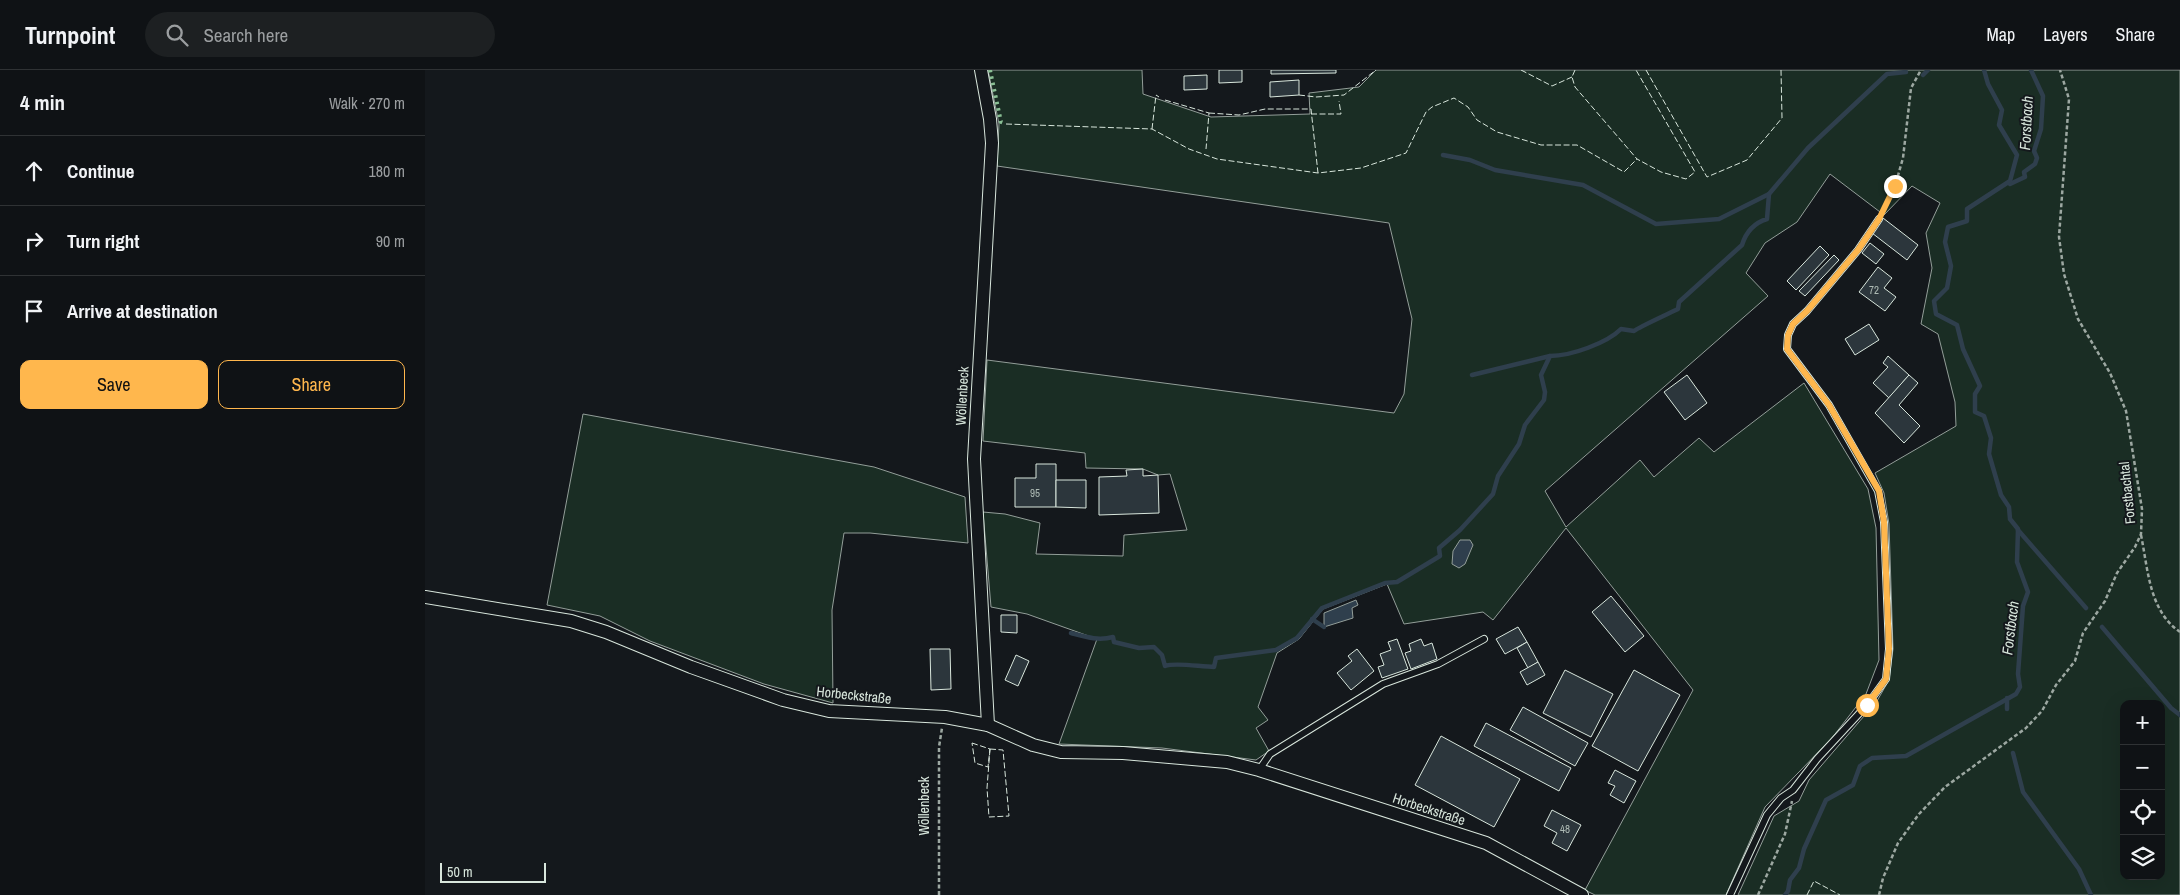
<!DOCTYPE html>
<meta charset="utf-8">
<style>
body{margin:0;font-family:"Archivo Narrow",sans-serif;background:#1d2022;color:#f1f3f6}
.controls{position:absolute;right:15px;bottom:15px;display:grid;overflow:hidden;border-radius:10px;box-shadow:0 5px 20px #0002}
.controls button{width:45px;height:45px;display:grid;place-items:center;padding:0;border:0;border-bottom:1px solid #2f3234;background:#0f1215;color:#f1f3f6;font:25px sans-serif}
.scale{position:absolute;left:15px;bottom:12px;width:106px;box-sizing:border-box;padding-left:5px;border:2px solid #d8e6dc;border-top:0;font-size:14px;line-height:18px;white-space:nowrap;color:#d8e6dc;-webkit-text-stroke:4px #14181c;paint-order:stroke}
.stop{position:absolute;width:15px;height:15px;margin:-11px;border:4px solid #ffb74d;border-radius:50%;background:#fff}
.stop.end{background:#ffb74d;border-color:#fff;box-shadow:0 1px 5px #0008}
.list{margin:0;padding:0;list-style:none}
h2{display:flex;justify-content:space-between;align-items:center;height:65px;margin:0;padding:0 20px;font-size:21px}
h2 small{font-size:16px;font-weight:400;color:#9b9ea0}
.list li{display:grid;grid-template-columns:32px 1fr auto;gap:15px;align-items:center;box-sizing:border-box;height:70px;padding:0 20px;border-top:1px solid #2f3234}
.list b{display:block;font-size:19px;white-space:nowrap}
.list em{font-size:16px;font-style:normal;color:#9b9ea0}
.actions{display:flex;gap:10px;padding:15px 20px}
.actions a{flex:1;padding:11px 0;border:1px solid #ffb74d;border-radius:10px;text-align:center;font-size:18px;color:#ffb74d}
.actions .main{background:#ffb74d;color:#111}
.icon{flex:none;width:28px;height:28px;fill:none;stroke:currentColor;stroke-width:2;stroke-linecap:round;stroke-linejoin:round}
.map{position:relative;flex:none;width:1755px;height:825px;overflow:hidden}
header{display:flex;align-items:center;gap:30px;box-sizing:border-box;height:70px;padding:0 25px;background:#0f1215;border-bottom:1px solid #2f3234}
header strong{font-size:24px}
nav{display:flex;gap:28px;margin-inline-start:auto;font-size:18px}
.search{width:350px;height:45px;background:#1d2022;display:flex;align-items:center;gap:12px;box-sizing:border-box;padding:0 18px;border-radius:28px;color:#9b9ea0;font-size:19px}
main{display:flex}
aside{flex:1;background:#0f1215}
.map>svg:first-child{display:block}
</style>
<header>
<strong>Turnpoint</strong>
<div class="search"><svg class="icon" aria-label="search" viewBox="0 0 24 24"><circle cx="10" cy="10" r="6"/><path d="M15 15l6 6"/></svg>Search here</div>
<nav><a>Map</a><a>Layers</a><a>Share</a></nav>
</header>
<main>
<aside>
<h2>4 min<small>Walk · 270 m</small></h2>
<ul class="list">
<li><svg class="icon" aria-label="ahead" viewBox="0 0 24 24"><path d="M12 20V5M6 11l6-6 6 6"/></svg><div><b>Continue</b></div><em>180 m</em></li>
<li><svg class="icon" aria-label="right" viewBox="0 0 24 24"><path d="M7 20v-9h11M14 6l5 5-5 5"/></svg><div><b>Turn right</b></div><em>90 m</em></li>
<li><svg class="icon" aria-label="arrive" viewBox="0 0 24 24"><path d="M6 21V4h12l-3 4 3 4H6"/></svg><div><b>Arrive at destination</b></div></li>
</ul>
<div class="actions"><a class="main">Save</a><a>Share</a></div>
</aside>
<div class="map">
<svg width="1755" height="825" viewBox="0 0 1755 825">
<rect width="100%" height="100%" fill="#14181c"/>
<g fill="#1a2d24" stroke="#939e99" fill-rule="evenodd">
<path d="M563,0H717L718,24L786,47L885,44L884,23L934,17L951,0H1755V825H1313L1349,746L1374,731L1384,710L1452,631L1464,610L1468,579L1464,454L1459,423L1450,403L1531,356L1530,332L1513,264L1496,254L1507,198L1501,163L1515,133L1487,116L1459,145L1405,104L1372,152L1340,173L1321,203L1343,226L1120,421L1141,457L1215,390L1229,407L1274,368L1289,382L1379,313L1443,419L1451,458L1454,590L1441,624L1407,668L1340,737L1301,825H1170L1160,820L1268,620L1141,458L1068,550L1058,542L979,554L962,514L898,539L874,569L852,583L833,637L843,650L831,658L844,681L831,690L737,678L634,674L672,569L602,544L566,537L558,442L580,444L615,453L611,484L698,486L699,465L762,460L745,404L733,405L718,399L661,398L660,383L558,371L562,290L969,343L979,324L987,249L964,153L572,96L574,54ZM1699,634H1736V806H1699Z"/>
<polygon points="158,344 449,397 540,427 543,473 445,463 419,463 407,540 408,633 339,614 225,571 175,546 122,535"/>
</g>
<g fill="#2f3f4d" stroke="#939e99">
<polygon points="1035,470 1045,470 1048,475 1040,494 1034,498 1027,494 1028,481"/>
<polygon points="931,530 933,535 927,538 928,548 899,557 899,543"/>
</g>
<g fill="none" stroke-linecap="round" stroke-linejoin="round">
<g stroke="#2f3f4d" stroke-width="4.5">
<polyline points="1498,5 1503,0"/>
<polyline points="1018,85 1045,90 1070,100 1158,115 1231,154 1294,149 1344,124 1383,78 1462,4 1481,2"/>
<polyline points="1585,114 1600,107 1599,102 1610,94 1612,88 1609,81 1616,59 1618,26 1606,0"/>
<polyline points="1047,305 1125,286"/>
<polyline points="1593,460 1661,538"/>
<polyline points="887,549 899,557"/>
<polyline points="1677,557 1746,638 1755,645"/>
<path d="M646,563C661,567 673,571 688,567L689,572L714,578L729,577L737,585L740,596C751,592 776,597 789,597L791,588L851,580L872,568L897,538L960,513L972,512L1015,486L1014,478L1035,460L1068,424L1073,406L1094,374L1100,355L1119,330L1120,322L1116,305L1125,286C1146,286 1182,273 1196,259L1209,261C1212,258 1245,243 1253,239L1254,232L1317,175C1321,162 1329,153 1342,149L1344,124"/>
<polyline points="1582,628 1582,639"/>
<polyline points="1588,683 1598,722 1654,799 1666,825"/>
<polyline points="1360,825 1363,821 1365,810 1374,798 1379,779 1401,730 1428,715 1435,696 1447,688 1481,686 1591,624 1595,617 1593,604 1598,536 1603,522 1592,492 1593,459 1585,449 1584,437 1576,425 1564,384 1566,368 1559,346 1550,342 1550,324 1555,316 1538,279 1532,255 1511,244 1509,231 1522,218 1526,196 1520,172 1523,157 1542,151 1542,139 1585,111 1592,85 1574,55 1577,40 1563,14 1559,0"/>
</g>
</g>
<g fill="#2c363c" stroke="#d8e6dc">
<polygon points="794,0 817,0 817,12 794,13"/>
<polygon points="846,0 911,0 911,3 846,4"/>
<polygon points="782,5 782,19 759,20 759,6"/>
<polygon points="874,10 874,25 845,27 845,12"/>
<polygon points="1458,148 1493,175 1482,190 1447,163"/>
<polygon points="1445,173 1459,184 1451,194 1437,183"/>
<polygon points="1395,176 1404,185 1371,220 1362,211"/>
<polygon points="1409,185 1414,190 1380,226 1374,221"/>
<polygon points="1453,197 1467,208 1459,218 1471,227 1460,241 1434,222"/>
<polygon points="1444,254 1454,270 1430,285 1420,269"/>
<polygon points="1463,286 1484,305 1464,328 1448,313 1463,297 1458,293"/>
<polygon points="1262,305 1282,333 1260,350 1239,322"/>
<polygon points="1484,305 1493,313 1474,335 1495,356 1479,373 1450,343"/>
<polygon points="611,394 631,394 631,437 590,437 590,408 611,408"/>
<polygon points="718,399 718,406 733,405 734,443 674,445 674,407 702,406 701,400"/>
<polygon points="631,410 661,410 661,438 631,437"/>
<polygon points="1186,526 1219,566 1200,582 1167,542"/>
<polygon points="576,545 592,545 592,563 576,562"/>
<polygon points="1093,557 1102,572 1080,584 1071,569"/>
<polygon points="972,569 983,599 957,608 953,597 959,595 955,584 966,580 963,572"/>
<polygon points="996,569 999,576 1007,573 1012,589 986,599 980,583 986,581 984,574"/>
<polygon points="1102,572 1113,592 1103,598 1092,578"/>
<polygon points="505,579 525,579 526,619 506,620"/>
<polygon points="932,579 949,601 926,620 912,603 927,591 923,586"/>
<polygon points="591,585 604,591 593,616 580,610"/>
<polygon points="1113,592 1120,605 1102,615 1095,602"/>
<polygon points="1140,600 1188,624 1166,667 1118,643"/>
<polygon points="1209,600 1255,625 1213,701 1167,676"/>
<polygon points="1098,637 1163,673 1150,696 1085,660"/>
<polygon points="1061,653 1146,698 1134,721 1049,676"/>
<polygon points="1016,666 1095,709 1069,757 990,715"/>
<polygon points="1190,700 1211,711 1199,733 1185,725 1190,716 1183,713"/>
<polygon points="1127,740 1156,755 1142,781 1127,773 1132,763 1119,756"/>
</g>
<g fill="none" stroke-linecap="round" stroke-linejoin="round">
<g stroke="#d8e6dc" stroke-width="8">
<g id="service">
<polyline points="834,700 845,684 958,614 1013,594 1059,569"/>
<polyline points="1305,825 1342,745 1356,728 1368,720 1392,689 1442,635 1461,609 1464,579 1459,452 1453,421 1404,335 1362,279 1363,265 1368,254 1382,241 1433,180 1454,149"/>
</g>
</g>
<g stroke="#d8e6dc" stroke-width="14">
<g id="minor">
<polyline points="556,0 565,49 567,73 549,389 563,655"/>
<polyline points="0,527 146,551 181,562 266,597 358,630 404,641 520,647 563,655 608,675 636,682 698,683 802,692 834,700 1061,773 1157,825"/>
</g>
</g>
<g stroke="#9da8a2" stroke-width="2.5" stroke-dasharray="4 2.5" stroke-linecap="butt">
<polyline points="1457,142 1470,116 1478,88 1486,18 1496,0"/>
<path d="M1716,465C1723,499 1724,541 1755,562"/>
<polyline points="514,825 514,677 517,658"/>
<polyline points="1333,825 1360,764 1367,731"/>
<polyline points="1454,825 1458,808 1473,773 1494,744 1520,717 1601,658 1617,641 1631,615 1650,591 1658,563 1680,531 1692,503 1710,477 1716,464 1717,439 1701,341 1685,303 1653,249 1639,204 1634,167 1644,29 1635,0"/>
</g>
<use href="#service" stroke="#14181c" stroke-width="6"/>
<use href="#minor" stroke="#14181c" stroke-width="12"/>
<polyline stroke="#8ac095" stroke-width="4" stroke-dasharray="2.5 4" stroke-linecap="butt" points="565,0 576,52 581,54"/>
<g stroke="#d8e6dc" stroke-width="1" stroke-dasharray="6 2.5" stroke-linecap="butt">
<polyline points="1096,0 1127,16 1147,7"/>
<polyline points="1150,0 1147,7 1150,17 1212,89 1236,102 1261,109 1270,102 1211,0"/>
<polyline points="1221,0 1282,107 1322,90 1357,48 1356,0"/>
<polyline points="874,25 891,27 919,25 951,0"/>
<polyline points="740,30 784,43 781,79"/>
<polyline points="784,43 814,45 840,39 886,39 893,103"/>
<polyline points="886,44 916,44 914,31"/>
<polyline points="581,54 727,59 764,79 792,89 893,103 936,98 981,83 1001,42 1007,37 1029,28 1043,37 1052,50 1072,62 1116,75 1152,75 1199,102 1212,89"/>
<polyline points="727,59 731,25 734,27"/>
<polygon points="547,673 565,679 563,697 550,693"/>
<polygon points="565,679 578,680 584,746 564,747 562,718"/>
<polyline points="1382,825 1389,811 1415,825"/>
</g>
</g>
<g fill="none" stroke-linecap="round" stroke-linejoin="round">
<polyline stroke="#ffb74d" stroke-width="6" points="1442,635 1461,609 1464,579 1459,452 1454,421 1404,335 1362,279 1363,265 1368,254 1382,241 1433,180 1454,149 1470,116"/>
</g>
<g text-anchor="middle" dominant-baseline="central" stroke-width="4" stroke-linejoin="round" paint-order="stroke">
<g font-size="11" fill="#adbab4">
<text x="1449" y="220">72</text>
<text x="610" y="423">95</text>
<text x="1140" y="759">48</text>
</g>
<g font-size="14" fill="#d8e6dc" stroke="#14181c">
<text transform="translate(537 326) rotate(-87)">Wöllenbeck</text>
<text transform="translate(1702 423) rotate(-96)">Forstbachtal</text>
<text transform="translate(429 625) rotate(6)">Horbeckstraße</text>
<text transform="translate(499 736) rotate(-90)">Wöllenbeck</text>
<text transform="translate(1004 739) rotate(18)">Horbeckstraße</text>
</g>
<g font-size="15" font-style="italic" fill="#d8e6dc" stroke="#14181c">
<text transform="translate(1601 53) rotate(-87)">Forstbach</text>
<text transform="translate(1585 558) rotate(-83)">Forstbach</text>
</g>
</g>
</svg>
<div class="controls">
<button>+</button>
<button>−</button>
<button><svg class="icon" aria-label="locate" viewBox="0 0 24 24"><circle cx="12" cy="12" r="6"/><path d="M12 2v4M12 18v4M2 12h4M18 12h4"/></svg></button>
<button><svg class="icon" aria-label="layers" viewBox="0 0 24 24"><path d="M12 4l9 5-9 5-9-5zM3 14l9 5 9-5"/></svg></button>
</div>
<div class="scale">50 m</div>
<div class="stop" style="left:1442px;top:635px"></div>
<div class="stop end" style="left:1470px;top:116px"></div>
</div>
</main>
